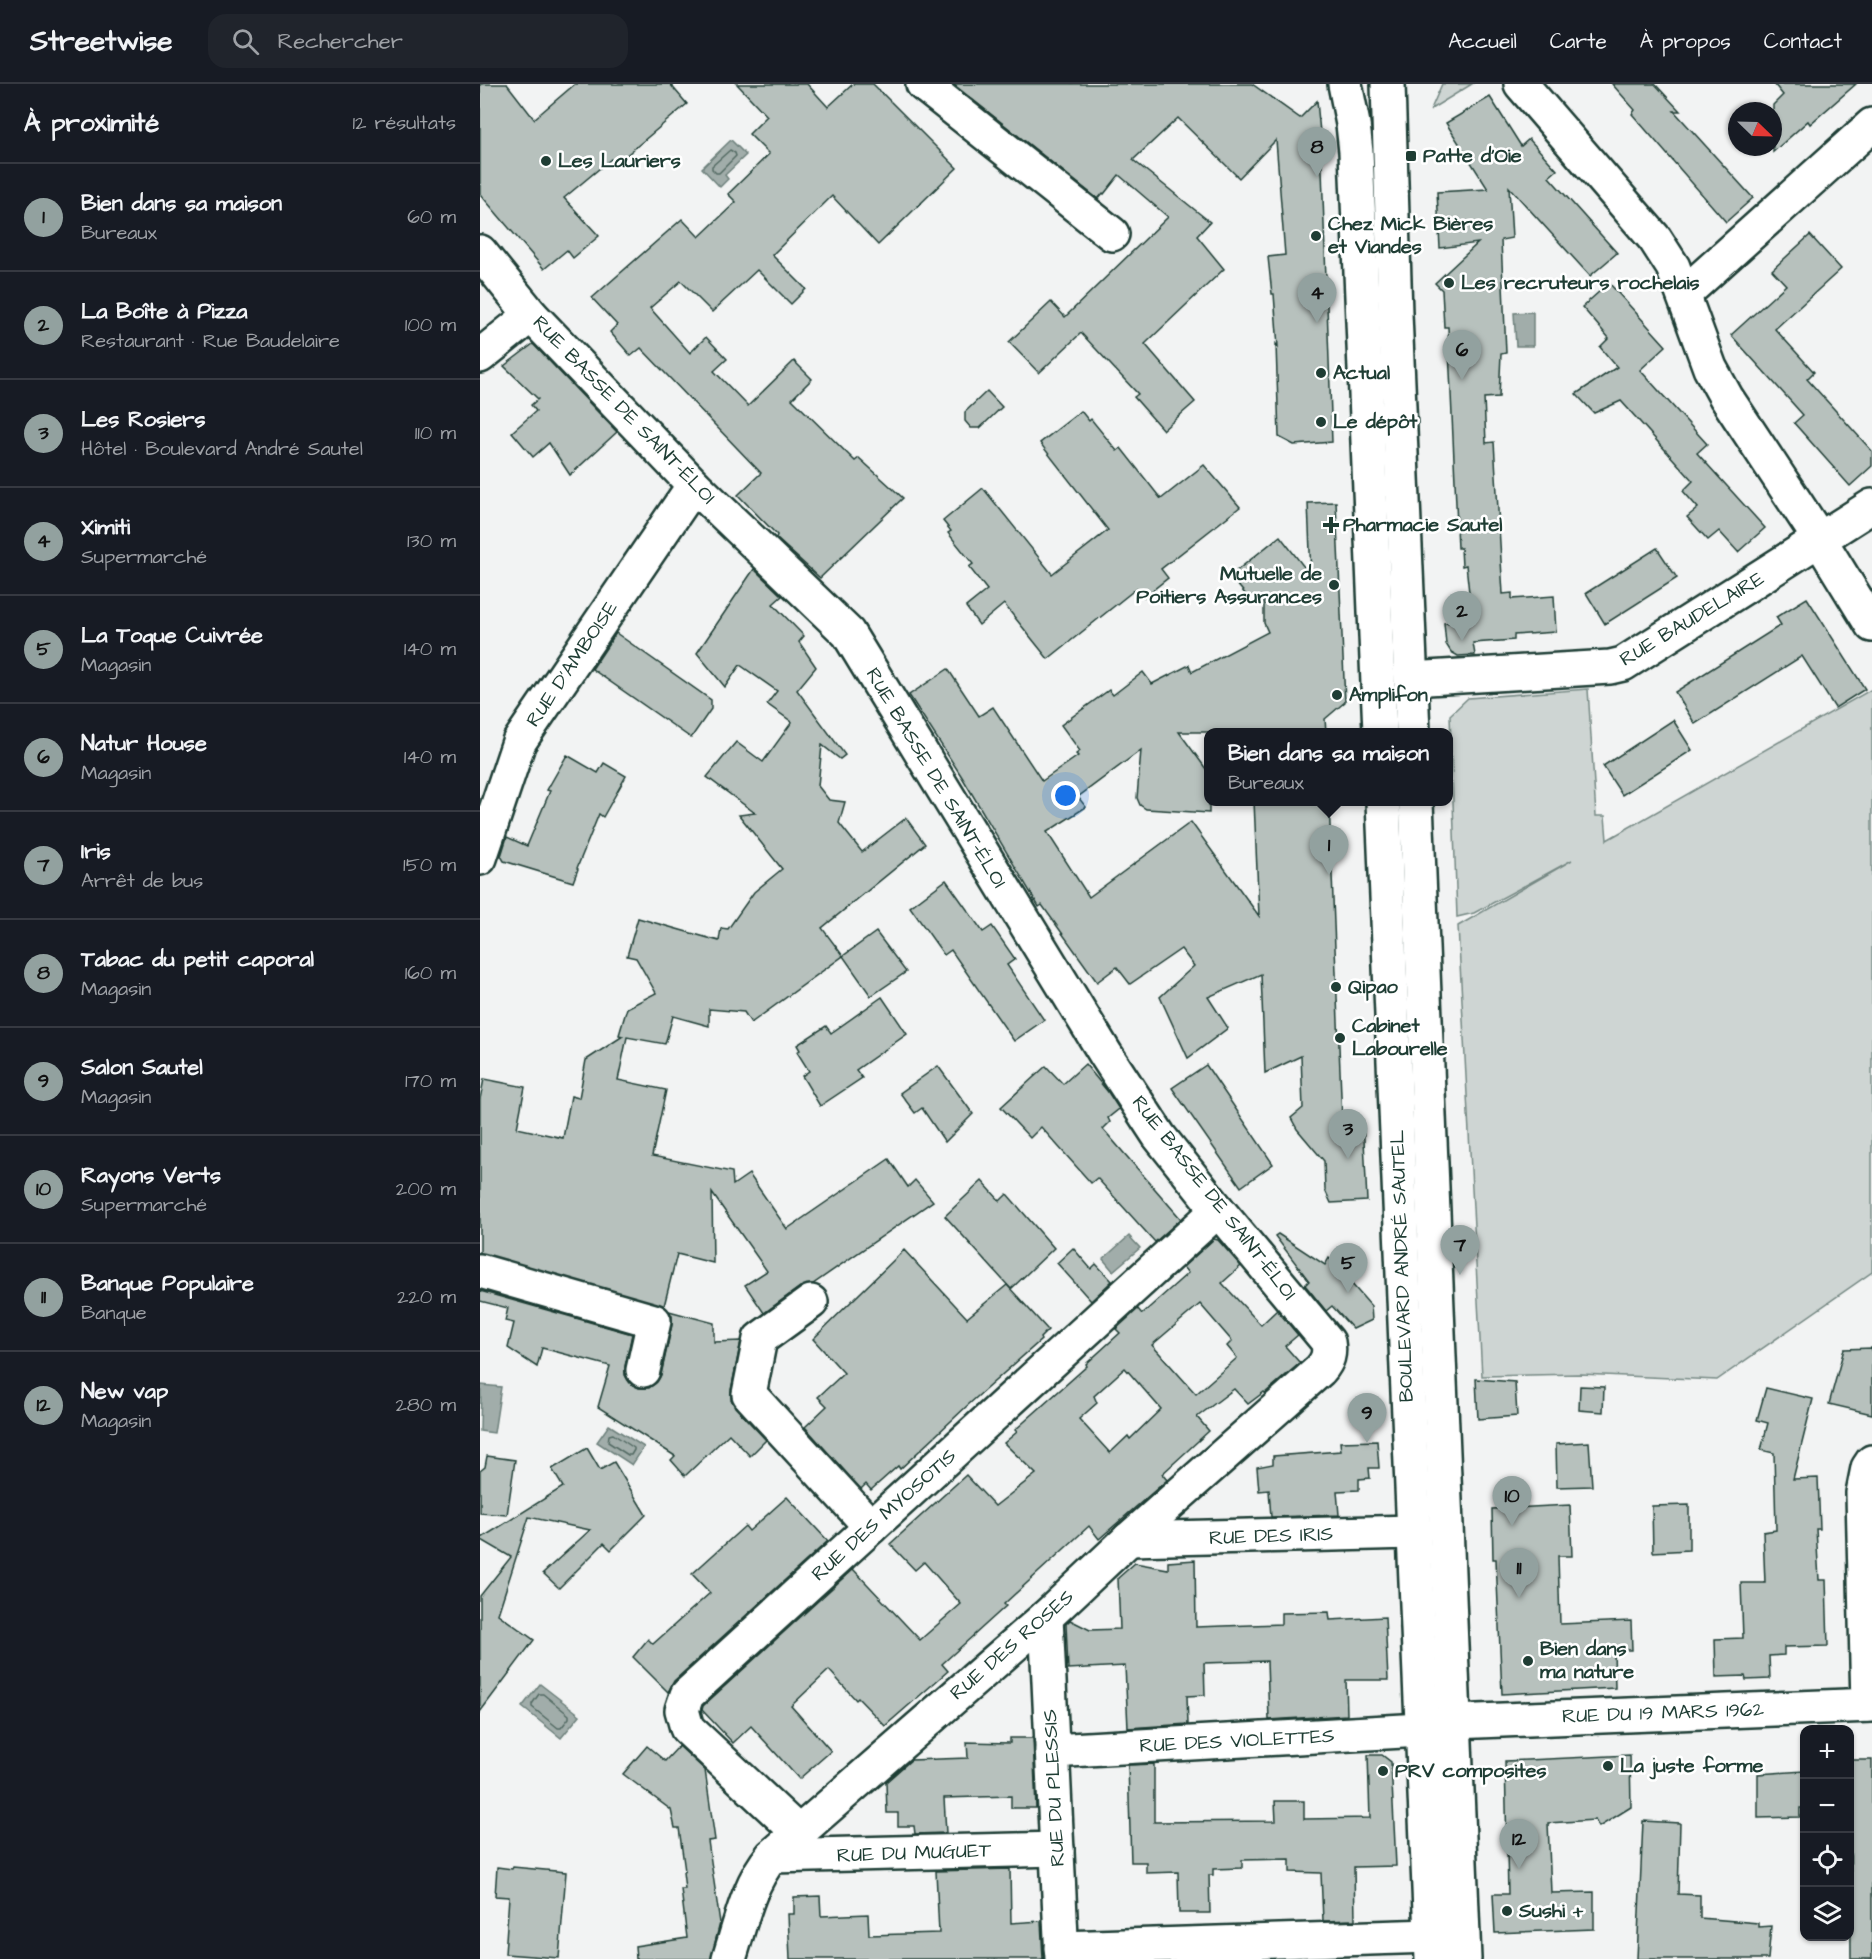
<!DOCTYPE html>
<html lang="fr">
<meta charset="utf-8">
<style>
body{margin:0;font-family:"Architects Daughter",sans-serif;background:#20242c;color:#f1f3f6}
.controls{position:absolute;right:18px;bottom:18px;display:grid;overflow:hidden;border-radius:12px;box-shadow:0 2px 4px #0004}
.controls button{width:54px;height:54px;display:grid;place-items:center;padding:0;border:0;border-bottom:2px solid #363941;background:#171b24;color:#f1f3f6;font:30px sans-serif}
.compass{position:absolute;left:1248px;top:18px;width:54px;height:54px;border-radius:50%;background:#171b24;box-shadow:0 2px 4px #0004;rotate:113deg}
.you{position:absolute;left:586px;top:712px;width:21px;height:21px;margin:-15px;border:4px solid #fff;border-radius:50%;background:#1a73e8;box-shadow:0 0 0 9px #1a73e833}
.badge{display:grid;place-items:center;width:39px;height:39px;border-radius:50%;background:#92a19f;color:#111;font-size:20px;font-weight:700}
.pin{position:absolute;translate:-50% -50px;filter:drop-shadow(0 2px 3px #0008)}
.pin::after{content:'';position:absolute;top:32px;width:21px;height:18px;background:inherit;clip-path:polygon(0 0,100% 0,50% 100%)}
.popup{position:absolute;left:724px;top:644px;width:249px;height:78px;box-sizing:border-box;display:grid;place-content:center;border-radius:12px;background:#171b24;filter:drop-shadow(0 2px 4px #0005);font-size:20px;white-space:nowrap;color:#9ea1a6}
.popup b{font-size:22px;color:#f1f3f6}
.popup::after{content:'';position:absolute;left:50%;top:100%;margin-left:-12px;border:12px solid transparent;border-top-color:#171b24}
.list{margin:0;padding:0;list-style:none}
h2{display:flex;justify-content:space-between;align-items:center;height:78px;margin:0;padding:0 24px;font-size:26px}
h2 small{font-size:20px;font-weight:400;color:#9ea1a6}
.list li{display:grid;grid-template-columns:39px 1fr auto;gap:18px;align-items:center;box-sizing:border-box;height:108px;padding:0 24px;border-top:2px solid #363941}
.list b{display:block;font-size:22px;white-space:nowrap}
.list p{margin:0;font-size:20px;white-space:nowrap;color:#9ea1a6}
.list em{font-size:20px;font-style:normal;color:#9ea1a6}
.icon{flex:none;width:33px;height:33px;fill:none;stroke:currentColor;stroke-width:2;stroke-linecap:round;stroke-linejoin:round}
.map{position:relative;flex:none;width:1392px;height:1875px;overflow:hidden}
header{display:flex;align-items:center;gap:36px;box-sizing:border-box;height:84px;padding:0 30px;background:#171b24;border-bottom:2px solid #363941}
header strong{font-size:28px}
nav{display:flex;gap:33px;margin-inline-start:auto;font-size:21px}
.search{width:420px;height:54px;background:#20242c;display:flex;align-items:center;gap:15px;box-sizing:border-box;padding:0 21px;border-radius:18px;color:#9ea1a6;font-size:22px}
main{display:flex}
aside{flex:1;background:#171b24}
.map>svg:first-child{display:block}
</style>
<header>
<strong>Streetwise</strong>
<div class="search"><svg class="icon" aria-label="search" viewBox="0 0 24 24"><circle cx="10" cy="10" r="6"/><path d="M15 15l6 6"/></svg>Rechercher</div>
<nav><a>Accueil</a><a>Carte</a><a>À propos</a><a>Contact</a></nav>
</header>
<main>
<aside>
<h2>À proximité<small>12 résultats</small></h2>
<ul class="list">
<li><span class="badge">1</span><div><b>Bien dans sa maison</b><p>Bureaux</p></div><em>60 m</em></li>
<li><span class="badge">2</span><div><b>La Boîte à Pizza</b><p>Restaurant · Rue Baudelaire</p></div><em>100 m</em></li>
<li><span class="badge">3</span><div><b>Les Rosiers</b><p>Hôtel · Boulevard André Sautel</p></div><em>110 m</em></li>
<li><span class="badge">4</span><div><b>Ximiti</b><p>Supermarché</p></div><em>130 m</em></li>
<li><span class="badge">5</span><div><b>La Toque Cuivrée</b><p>Magasin</p></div><em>140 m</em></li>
<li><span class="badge">6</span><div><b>Natur House</b><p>Magasin</p></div><em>140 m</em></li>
<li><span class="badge">7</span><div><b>Iris</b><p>Arrêt de bus</p></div><em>150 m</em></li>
<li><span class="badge">8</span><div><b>Tabac du petit caporal</b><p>Magasin</p></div><em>160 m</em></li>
<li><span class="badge">9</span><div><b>Salon Sautel</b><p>Magasin</p></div><em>170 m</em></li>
<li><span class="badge">10</span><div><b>Rayons Verts</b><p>Supermarché</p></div><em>200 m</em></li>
<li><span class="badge">11</span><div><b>Banque Populaire</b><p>Banque</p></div><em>220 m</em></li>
<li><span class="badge">12</span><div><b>New vap</b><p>Magasin</p></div><em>280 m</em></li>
</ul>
</aside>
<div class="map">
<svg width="1392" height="1875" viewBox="0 0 1392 1875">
<rect width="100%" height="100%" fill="#f2f3f3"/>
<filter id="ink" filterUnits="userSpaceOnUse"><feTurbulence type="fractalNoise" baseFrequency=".0167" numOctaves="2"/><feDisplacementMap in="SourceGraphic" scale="12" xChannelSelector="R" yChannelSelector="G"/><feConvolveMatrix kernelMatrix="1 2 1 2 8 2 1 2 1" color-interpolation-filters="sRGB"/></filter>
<g filter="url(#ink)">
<g fill="#ced5d3" stroke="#768984" stroke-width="1.5">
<polygon points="962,0 992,0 951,25"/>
<polygon points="1108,605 1116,732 1125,732 1127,756 1392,605 1392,1188 1237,1296 1100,1290 1002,1292 978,842 1092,776 994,829 977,833 970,631 988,614"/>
</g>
<g fill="#a1adaa" stroke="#6d807b" stroke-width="1.5">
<polygon points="251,56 266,71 245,91 248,95 240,103 222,84"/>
<polygon points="1053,228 1053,262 1036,262 1034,229"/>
<polygon points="649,1152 660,1164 633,1187 623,1175"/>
<polygon points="1,1301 21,1303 14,1349 0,1347"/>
<polygon points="129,1341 164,1363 152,1381 117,1358"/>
<polygon points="60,1600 100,1631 81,1654 42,1623"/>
</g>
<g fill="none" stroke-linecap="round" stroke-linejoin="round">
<g stroke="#536a63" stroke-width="1.5">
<polygon points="250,66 255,69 256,72 239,89 236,89 232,85 232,82"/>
<polygon points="133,1350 154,1364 154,1366 151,1371 148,1371 128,1358 129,1351"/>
<polygon points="59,1610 63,1610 89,1631 89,1634 81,1644 78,1644 52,1623 52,1620"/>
</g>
</g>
<g fill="#b7c1bd" stroke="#1f3d34" stroke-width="1.5" fill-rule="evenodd">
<polygon points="0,0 27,0 54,35 95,0 190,0 207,20 136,80 131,75 84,114 119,152 93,174 87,166 64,185 0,110"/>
<polygon points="257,0 327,0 348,23 373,0 393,0 477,84 398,161 352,112 292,171 326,205 311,220 277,186 232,228 201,197 170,224 210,269 226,253 247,275 234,287 268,322 314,277 332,295 312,315 375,377 379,374 423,414 340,494 296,454 297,451 258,411 281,389 161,264 151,272 130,248 137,241 112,214 202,135 219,153 256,118 248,110 289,70 269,50 287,32"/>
<polygon points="473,0 772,0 820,34 837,17 841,59 852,358 814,361 799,353 796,260 798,263 794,210 792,210 788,173 805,171 796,56 759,94 698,34 653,76 730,138 717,152 744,185 665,260 715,318 683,346 654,313 658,310 601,249 559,289 529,258 571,218 585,233 688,133 639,91 624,110 623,109 618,115"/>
<polygon points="1132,0 1175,0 1200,27 1194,27 1273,114 1246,138 1152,30 1155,26"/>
<polygon points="1294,0 1376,0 1330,40 1328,37 1293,68 1293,21 1303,11"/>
<polygon points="1010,13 1041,62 1049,55 1077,86 1069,93 1137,169 1110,192 1029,103 1032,154 1021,156 1026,269 1021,270 1019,313 1004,314 1006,359 1014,358 1023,510 1032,509 1032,515 1074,512 1076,548 1034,551 1034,556 993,559 995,571 978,572 971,568 966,560 964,539 992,536 986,481 982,482 981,464 978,464 968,243 964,243 962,206 955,199 998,159 960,164 957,108 1008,105 966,39"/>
<polygon points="1330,151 1361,185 1295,245 1334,288 1327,295 1392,367 1392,382 1370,402 1314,339 1323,331 1251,251 1306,201 1292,186"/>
<polygon points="1129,199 1186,262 1160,286 1227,360 1217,369 1285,444 1258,468 1239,447 1228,456 1207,433 1218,424 1203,407 1213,397 1141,317 1114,329 1096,310 1137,283 1120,263 1129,254 1102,223"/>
<polygon points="53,260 137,348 90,391 69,359 53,373 32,348 56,327 51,321 58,315 24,282"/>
<polygon points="507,307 522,323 500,344 491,344 485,337 485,328"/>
<polygon points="601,327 609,337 611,335 637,367 641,364 681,415 724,381 760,423 681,485 688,494 664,513 657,504 568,575 524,520 499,541 486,523 507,506 489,483 493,480 468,449 471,447 463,437 503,404 572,490 628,446 560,359"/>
<polygon points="856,418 865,618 845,635 846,648 699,648 729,689 729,729 666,725 660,721 657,714 661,666 598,713 606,723 567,748 609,813 711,738 779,832 774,717 849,717 862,1036 883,1036 887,1117 851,1119 845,1106 844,1077 817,1045 811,1034 823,1024 821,972 785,989 781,890 728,913 748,944 708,974 680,913 714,882 701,865 650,900 637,883 617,898 562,821 559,823 482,693 429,611 468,585 499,632 513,623 562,697 598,672 596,670 600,667 581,641 629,606 633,611 663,588 672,600 709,581 712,588 788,548 784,539 784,513 767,512 750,492 800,452 831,492 828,419"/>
<polygon points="1177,464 1197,494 1125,540 1106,509"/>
<polygon points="274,485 302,512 293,520 324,552 319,558 336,583 317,606 365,671 360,675 342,661 338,702 349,716 365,718 359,739 382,768 426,734 445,760 342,844 363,872 271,939 264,928 229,925 229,942 193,932 185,960 147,953 138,996 186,1006 172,1072 252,1088 253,1101 269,1090 307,1145 409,1075 428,1103 435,1096 453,1117 333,1200 320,1203 284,1229 265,1201 287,1187 232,1109 233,1179 197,1170 184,1222 0,1169 0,1015 4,995 45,1003 37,1044 83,1054 91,1012 99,1014 106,976 143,952 139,951 147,924 176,909 156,874 147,872 158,834 239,857 241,844 248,845 274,808 302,785 259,731 275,729 227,693 256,658 283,678 312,638 287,620 297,607 260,581 245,603 217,569"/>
<polygon points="1327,514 1385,605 1355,624 1322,572 1215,640 1195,608 1301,541 1296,533"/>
<polygon points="136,549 231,616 231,625 211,654 112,585"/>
<polygon points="1193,636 1212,666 1142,711 1123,682"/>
<polygon points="87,671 118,689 124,679 146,692 123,733 119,730 97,784 98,785 93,798 24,777 21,772 27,753 47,762 70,707 67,706"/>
<polygon points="466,796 503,848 512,842 535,875 527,881 564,936 534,957 471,866 464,871 430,823"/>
<polygon points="396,848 426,888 391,912 363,872"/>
<polygon points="402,913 427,950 376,986 382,994 340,1022 322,992 329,987 317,968 320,966 317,961 346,942 351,949"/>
<polygon points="605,980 628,1008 639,1025 628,1034 630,1038 623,1045 701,1135 675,1158 617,1094 611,1099 561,1043 550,1054 521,1023 566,982 583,1000"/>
<polygon points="726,981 793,1080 761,1103 692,1004"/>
<polygon points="458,982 493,1030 465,1058 442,1024 435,1029 420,1009"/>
<polygon points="502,1097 520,1117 527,1110 574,1164 531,1205 465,1132"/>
<polygon points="798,1150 845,1181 849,1174 891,1222 892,1236 873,1245 852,1222 846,1227 825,1201 829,1197 795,1152"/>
<path d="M734,1155L738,1156L761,1182L742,1199L781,1241L797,1226L818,1251L805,1262L820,1279L785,1309L784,1308L768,1320L754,1305L717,1333L729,1347L682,1390L687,1396L619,1455L609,1442L524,1520L526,1522L462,1580L468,1587L405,1642L378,1614L376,1616L349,1586L311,1622L351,1667L319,1695L271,1642L253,1659L222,1626L223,1622L373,1485L440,1556L481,1520L444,1478L435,1486L410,1460L486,1391L515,1422L556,1390L524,1359L537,1348L535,1346L607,1282L606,1280L640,1249L636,1245L658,1225L662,1230L708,1189L703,1183ZM720,1220L752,1257L747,1262L757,1274L716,1310L672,1261ZM645,1284L681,1325L650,1355L648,1352L630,1369L599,1335L617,1319L614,1312Z"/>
<polygon points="593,1164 611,1185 616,1180 632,1197 611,1217 577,1179"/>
<polygon points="424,1166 487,1234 527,1201 568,1246 560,1254 561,1256 488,1321 420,1385 418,1382 391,1406 386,1400 381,1405 325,1343 347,1322 338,1313 364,1289 333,1255"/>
<polygon points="0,1207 152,1250 145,1282 145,1291 150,1299 159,1304 169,1304 177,1298 181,1291 192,1241 192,1232 189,1227 234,1239 234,1258 261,1257 251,1306 251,1315 255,1323 286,1356 270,1372 249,1350 205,1392 191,1376 195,1372 118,1323 130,1282 62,1264 57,1283 28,1264 34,1239 25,1237 28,1224 0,1217"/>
<polygon points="1392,1264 1392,1330 1349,1320 1364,1265"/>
<polygon points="996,1295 1035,1298 1037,1332 998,1335"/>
<polygon points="1100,1302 1124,1303 1123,1328 1099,1326"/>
<polygon points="1286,1304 1333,1315 1313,1395 1338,1394 1340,1445 1336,1445 1339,1496 1346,1496 1348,1562 1304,1563 1304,1571 1289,1572 1290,1595 1266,1596 1265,1592 1236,1593 1235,1555 1263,1554 1261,1499 1285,1499 1283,1448 1296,1446 1294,1369 1281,1366 1288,1339 1277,1336"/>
<polygon points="897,1357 899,1384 889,1384 890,1394 879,1395 879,1406 857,1407 859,1431 791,1433 789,1406 779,1407 777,1383 793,1380 793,1372 861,1367 860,1358"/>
<polygon points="1109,1358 1112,1402 1077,1403 1076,1360"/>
<polygon points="107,1364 120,1386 134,1378 166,1431 131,1466 124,1459 79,1504 63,1489 110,1446 49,1433 18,1530 54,1556 0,1628 0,1512 31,1473 0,1455 83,1403 72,1385"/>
<polygon points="7,1372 35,1376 27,1431 0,1429 0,1387 5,1383"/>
<polygon points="307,1413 348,1457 194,1597 188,1608 153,1573 168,1555 173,1560 230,1509 212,1490 265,1442 269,1447"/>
<polygon points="1090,1421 1092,1472 1078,1472 1080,1540 1151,1537 1152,1566 1134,1566 1135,1604 1022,1610 1016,1475 1013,1475 1012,1425"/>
<polygon points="1209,1421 1209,1466 1173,1468 1172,1422"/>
<polygon points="715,1476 716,1543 801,1540 801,1529 849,1528 850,1536 905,1533 908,1596 866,1596 867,1631 789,1636 787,1577 724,1579 725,1611 707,1612 708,1640 648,1644 645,1582 588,1585 586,1540 590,1536 610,1546 640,1545 638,1494 655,1479 688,1485 688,1478"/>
<polygon points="530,1654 553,1654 556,1724 531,1724 531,1712 464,1714 466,1749 435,1750 434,1742 418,1742 418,1729 407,1729 406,1698 431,1676 488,1674 487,1658 530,1659"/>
<polygon points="167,1662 185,1677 199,1662 225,1686 235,1756 228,1757 240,1839 231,1875 156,1875 155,1862 207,1854 201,1805 205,1805 203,1788 205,1787 199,1744 195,1744 191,1726 143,1690"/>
<polygon points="888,1671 902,1671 911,1678 916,1782 874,1783 875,1836 843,1837 841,1789 810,1788 810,1775 762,1776 762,1784 733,1785 733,1791 729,1791 730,1829 699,1829 698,1788 666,1789 666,1778 651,1778 648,1681 674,1680 674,1738 796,1737 795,1717 824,1717 824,1735 890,1734"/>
<polygon points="1150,1671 1151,1723 1119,1743 1115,1736 1068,1739 1071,1809 1114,1808 1114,1845 1015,1849 1013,1810 1028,1810 1025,1677"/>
<polygon points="1370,1676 1392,1676 1392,1875 1371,1875"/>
<polygon points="1324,1687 1324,1724 1320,1724 1320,1733 1278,1734 1278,1690"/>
<polygon points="1163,1737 1200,1739 1198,1810 1220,1811 1220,1834 1278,1839 1278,1843 1291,1842 1288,1875 1157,1875"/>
<polygon points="17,1783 32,1785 33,1783 86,1788 79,1874 25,1870 29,1813 15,1812"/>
<polygon points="530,1785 531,1839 561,1837 563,1875 310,1875 308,1830 314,1830 314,1813 340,1812 341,1832 388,1830 389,1851 459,1849 456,1787"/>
</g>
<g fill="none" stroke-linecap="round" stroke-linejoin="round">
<g stroke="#1f3d34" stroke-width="38">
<g id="minor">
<polyline points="443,0 632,150"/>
<polyline points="1041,0 1175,155 1193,183 1230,284 1246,313 1333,445 1392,541"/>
<path d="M0,168L51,231L167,352L214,401L368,549L626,971L679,1052L738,1126L848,1258C850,1270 848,1277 840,1286L649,1455L566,1533L292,1772C268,1800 260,1841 249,1875"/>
<polyline points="1204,210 1392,41"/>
<polyline points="0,272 51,231"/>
<polyline points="931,595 1130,583 1143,580 1392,422"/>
<polyline points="0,774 39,658 214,401"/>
<polyline points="0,1187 174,1237 163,1286"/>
<polyline points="331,1218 280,1255 269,1310 391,1443"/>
<polyline points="649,1455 934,1448"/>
<polyline points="566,1533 582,1875"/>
<polyline points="1388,1621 1383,1409 1388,1384 1392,1378"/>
<polyline points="572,1667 941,1646 974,1638 1392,1621"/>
<polyline points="318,1748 207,1644 202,1626 207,1611 738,1126"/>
<polyline points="292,1772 577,1765"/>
<polyline points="581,1864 951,1852"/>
</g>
</g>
<g stroke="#1f3d34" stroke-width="38">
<g id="major">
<polyline points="865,0 873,40 876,68 900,648"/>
<polyline points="908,0 915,230 933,648"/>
<polyline points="903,718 952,1875"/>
<polyline points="936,718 984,1875"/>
</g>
</g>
<use href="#minor" stroke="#fff" stroke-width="33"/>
<use href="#major" stroke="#fff" stroke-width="33"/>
</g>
</g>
<g fill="#1f3d34" stroke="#fff" stroke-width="2">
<rect x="925" y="66" width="12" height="12" rx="3"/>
<circle cx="66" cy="77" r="6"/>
<circle cx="836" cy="152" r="6"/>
<circle cx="969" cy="199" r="6"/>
<circle cx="841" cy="289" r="6"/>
<circle cx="841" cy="338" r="6"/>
<path d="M848 432h6v6h6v6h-6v6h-6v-6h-6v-6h6z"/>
<circle cx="854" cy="501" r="6"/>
<circle cx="857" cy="611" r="6"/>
<circle cx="856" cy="903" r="6"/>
<circle cx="860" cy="954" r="6"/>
<circle cx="1048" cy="1577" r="6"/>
<circle cx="1128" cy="1682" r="6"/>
<circle cx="903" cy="1687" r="6"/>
<circle cx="1027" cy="1827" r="6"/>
</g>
<g text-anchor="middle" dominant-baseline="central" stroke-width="5" stroke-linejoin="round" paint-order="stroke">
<g font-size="20" font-weight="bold" fill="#1f3d34" stroke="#fff" text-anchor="start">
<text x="943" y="72">Patte d'Oie</text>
<text x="78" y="77">Les Lauriers</text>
<text x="848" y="140">Chez Mick Bières<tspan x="848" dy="23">et Viandes</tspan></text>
<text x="981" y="199">Les recruteurs rochelais</text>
<text x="853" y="289">Actual</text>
<text x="853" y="338">Le dépôt</text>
<text x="863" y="441">Pharmacie Sautel</text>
<text x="842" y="490" text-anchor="end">Mutuelle de<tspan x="842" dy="23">Poitiers Assurances</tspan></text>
<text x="869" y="611">Amplifon</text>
<text x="868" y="903">Qipao</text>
<text x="872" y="942">Cabinet<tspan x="872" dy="23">Labourelle</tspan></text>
<text x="1060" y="1565">Bien dans<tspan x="1060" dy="23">ma nature</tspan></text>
<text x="1140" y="1682">La juste forme</text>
<text x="915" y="1687">PRV composites</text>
<text x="1039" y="1827">Sushi +</text>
</g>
<g font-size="20" fill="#1f3d34" stroke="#fff">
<text transform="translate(144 326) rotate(46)">RUE BASSE DE SAINT-ÉLOI</text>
<text transform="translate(1212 535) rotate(-31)">RUE BAUDELAIRE</text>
<text transform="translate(92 580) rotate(-56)">RUE D'AMBOISE</text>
<text transform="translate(456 694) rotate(59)">RUE BASSE DE SAINT-ÉLOI</text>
<text transform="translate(734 1114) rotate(52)">RUE BASSE DE SAINT-ÉLOI</text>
<text transform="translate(922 1182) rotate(-92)">BOULEVARD ANDRÉ SAUTEL</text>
<text transform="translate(404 1431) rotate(-42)">RUE DES MYOSOTIS</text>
<text transform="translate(791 1452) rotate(-2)">RUE DES IRIS</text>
<text transform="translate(532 1561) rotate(-41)">RUE DES ROSES</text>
<text transform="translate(1183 1629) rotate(-2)">RUE DU 19 MARS 1962</text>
<text transform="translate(757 1657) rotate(-3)">RUE DES VIOLETTES</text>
<text transform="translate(574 1704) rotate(-93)">RUE DU PLESSIS</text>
<text transform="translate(434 1769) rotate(-2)">RUE DU MUGUET</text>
</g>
</g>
</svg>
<div class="controls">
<button>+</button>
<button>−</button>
<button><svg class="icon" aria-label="locate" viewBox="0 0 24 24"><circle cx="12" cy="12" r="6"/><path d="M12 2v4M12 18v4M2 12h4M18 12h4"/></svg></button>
<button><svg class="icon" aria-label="layers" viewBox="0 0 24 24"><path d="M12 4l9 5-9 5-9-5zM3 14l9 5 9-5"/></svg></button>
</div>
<svg class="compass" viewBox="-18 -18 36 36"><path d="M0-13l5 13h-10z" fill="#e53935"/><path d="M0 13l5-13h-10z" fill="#9ea1a6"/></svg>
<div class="you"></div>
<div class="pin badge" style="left:849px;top:791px">1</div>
<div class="popup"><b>Bien dans sa maison</b>Bureaux</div>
<div class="pin badge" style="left:982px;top:557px">2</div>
<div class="pin badge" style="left:868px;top:1075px">3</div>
<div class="pin badge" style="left:837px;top:239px">4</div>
<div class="pin badge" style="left:868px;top:1209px">5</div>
<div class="pin badge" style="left:982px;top:296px">6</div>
<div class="pin badge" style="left:980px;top:1191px">7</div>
<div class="pin badge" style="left:837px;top:93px">8</div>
<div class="pin badge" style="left:887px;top:1359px">9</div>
<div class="pin badge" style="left:1032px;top:1442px">10</div>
<div class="pin badge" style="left:1039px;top:1514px">11</div>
<div class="pin badge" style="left:1039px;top:1785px">12</div>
</div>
</main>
